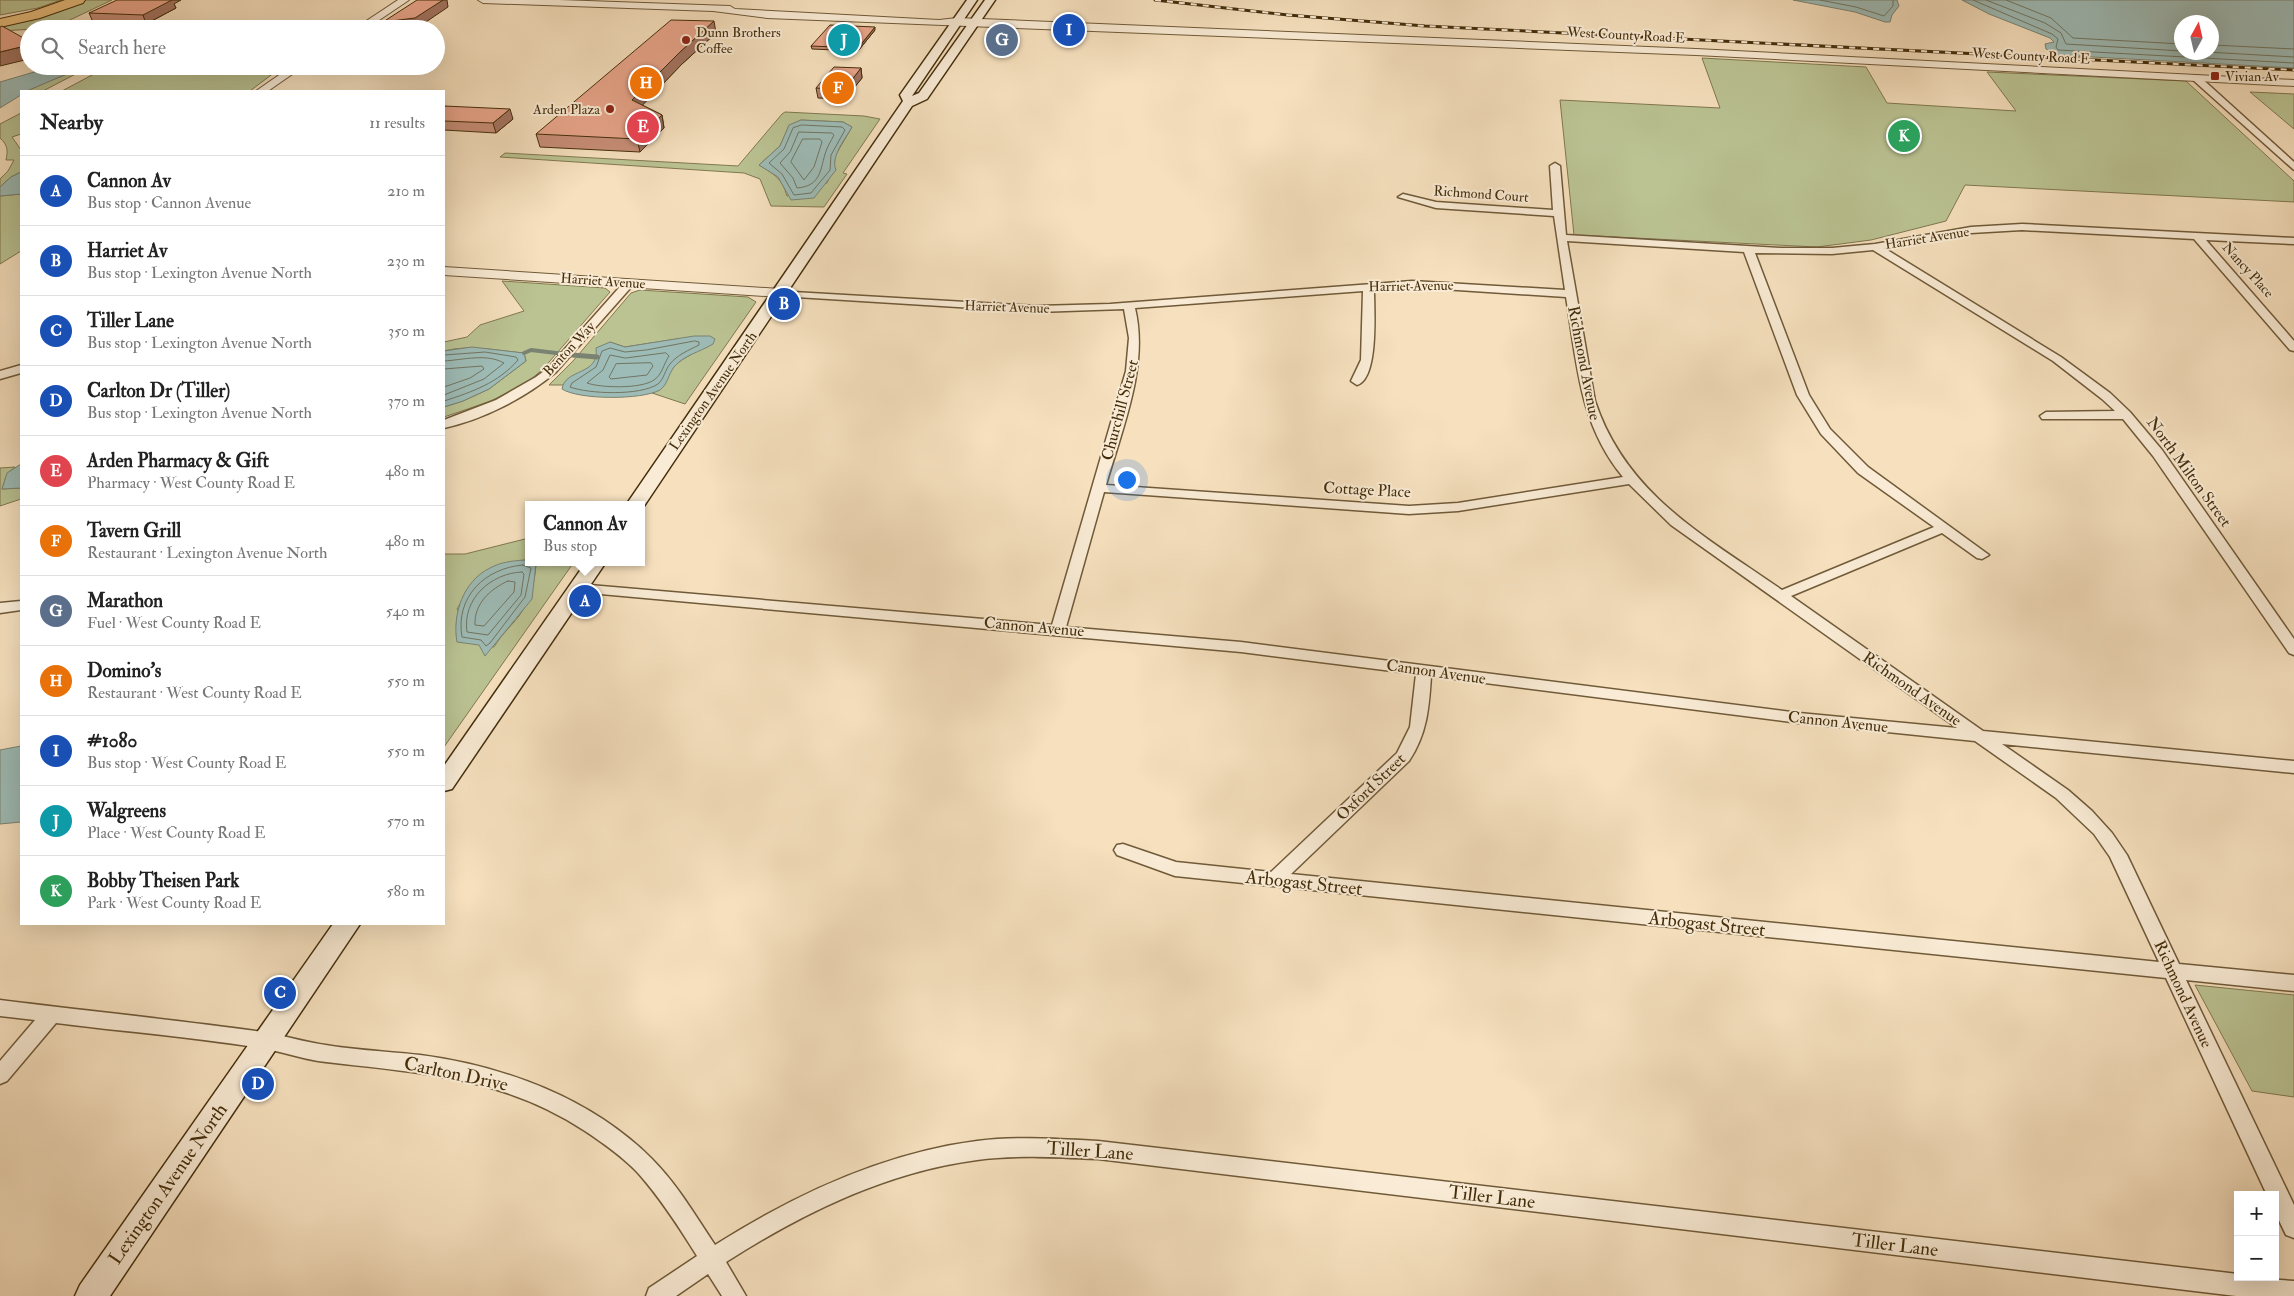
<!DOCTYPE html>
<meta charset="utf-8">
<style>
body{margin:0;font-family:"IM FELL Double Pica",serif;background:#f2f2f2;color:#222}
.controls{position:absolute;right:15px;bottom:15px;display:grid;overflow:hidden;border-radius:0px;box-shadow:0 5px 20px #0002}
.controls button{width:45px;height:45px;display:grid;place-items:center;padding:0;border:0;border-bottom:1px solid #e0e0e0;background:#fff;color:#222;font:25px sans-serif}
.compass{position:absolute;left:2174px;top:15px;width:45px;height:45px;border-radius:50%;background:#fff;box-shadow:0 5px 20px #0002;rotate:8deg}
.you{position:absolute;left:1126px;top:479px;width:18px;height:18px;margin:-12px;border:4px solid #fff;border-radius:50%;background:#1a73e8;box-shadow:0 0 0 8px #1a73e833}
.badge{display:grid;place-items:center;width:32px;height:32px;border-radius:50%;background:#0b8043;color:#fff;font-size:16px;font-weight:700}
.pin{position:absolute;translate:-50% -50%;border:2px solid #fff;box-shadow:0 1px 5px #0006}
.popup{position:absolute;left:525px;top:501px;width:120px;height:65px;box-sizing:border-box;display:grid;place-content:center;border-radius:0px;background:#fff;filter:drop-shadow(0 1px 4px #0005);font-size:16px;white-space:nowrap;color:#767676}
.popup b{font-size:19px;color:#222}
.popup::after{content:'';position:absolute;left:50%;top:100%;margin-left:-10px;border:10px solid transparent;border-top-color:#fff}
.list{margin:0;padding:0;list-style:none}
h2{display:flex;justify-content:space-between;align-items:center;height:65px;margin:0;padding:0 20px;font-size:21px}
h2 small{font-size:16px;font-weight:400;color:#767676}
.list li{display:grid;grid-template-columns:32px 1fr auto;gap:15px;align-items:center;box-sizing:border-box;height:70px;padding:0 20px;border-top:1px solid #e0e0e0}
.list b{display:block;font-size:19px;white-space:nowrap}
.list p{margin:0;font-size:16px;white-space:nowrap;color:#767676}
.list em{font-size:16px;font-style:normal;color:#767676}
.icon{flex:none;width:28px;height:28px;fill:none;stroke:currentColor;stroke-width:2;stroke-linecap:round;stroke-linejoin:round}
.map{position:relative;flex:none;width:2294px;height:1296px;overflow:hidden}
.search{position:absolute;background:#fff;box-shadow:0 5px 20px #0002;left:20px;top:20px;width:425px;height:55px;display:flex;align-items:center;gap:12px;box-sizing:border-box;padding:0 18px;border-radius:28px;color:#767676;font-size:19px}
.panel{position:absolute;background:#fff;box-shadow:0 5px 20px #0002;left:20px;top:90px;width:425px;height:835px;border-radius:0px}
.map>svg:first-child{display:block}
</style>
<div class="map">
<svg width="2294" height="1296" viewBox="0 0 2294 1296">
<rect width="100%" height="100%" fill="#f6e0be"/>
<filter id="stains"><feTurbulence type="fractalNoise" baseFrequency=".004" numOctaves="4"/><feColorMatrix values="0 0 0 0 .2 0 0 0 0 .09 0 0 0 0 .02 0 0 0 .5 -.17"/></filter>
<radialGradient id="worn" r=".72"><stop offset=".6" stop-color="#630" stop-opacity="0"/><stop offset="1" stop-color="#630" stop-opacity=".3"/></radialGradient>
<g fill="#bbc393" stroke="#80784f" fill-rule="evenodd">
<polygon points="0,0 61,0 38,8 0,15"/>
<polygon points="83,0 112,0 53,28 0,31 0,24"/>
<polygon points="1702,58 1866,67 1887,103 2016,111 1987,72 2186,81 2294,181 2294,202 1965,185 1946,221 1871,240 1817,247 1574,235 1560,100 1720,108"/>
<polygon points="109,66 283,66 250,91 62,91"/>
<path d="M74,67L87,68L43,91H27C42,81 62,79 77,68Z"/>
<polygon points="2250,92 2294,94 2294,129"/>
<path d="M785,112L864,116L880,119L843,173L847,174L824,207L771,206L760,179L744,173L500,157L505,153L738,166L782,114ZM801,120L843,122L852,127L835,156L834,166L827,183L787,196C782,178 774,174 759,165L780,146L789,126Z"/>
<path d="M21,113V134L12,137L21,150V172L11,177L0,187V179L8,171L14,160H6C8,151 8,145 0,138V124Z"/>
<polygon points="21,194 21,251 0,264 0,196"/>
<path d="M502,281L605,288L610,292L543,369L529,381L491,401L444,417V407L463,401L489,389L526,361L524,353C497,351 471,344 444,351V342L467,337L480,325L524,311Z"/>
<path d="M640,290L748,297L756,302L685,404L652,393C668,386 664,381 672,369C677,362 685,358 692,354L677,339L625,347L610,342L595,363L563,385H549L573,361L631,293Z"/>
<polygon points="15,467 7,474 2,489 21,488 21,499 0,506 0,468"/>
<path d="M529,538V561L524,560L477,577L457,609L480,645L494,647C500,637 506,631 514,622C528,607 535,584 536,564L532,562H574L444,747V554H465Z"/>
<polygon points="2195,985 2294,995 2294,1097 2252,1091"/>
</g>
<g fill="#9ebcb7" stroke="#7a8372" fill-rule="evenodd">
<polygon points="1793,0 1897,0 1899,6 1892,15 1890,22 1885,22 1855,12"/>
<path d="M1962,0H2294V68L2056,55L2046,49L2045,44L2054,42L2050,38L1989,14ZM2182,22H2212V52H2182Z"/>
<polygon points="74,67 78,69 27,91 21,91 21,95 0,108 0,82 41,70"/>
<path d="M801,120L843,122L852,127C846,138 830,157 836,170L814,198L791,200L778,177L759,165L780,146L789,125Z"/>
<polygon points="21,172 21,194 0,196 0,187 11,177"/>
<path d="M694,336H710L715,339L713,344C700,352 684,355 674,367C668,375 668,384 660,390C642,400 579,400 562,389C565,368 600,376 596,348L610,342L625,347Z"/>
<polygon points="472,347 524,353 526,361 489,389 463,401 444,407 444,351"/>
<polygon points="21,464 21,488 2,489 7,473"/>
<path d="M524,560L536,564L532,599L485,656L479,645L457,642C452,615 463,581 490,568C501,562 512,561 524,560Z"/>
<polygon points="21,746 21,822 0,824 0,750"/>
</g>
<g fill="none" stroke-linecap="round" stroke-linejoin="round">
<g stroke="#717561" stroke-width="1">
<polyline points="1820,0 1856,7 1884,16 1893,6 1893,0"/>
<polyline points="1973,0 2052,34 2058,39 2056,47 2058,50 2294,63"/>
<polyline points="1986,0 2045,23 2061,33 2066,44 2182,51"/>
<polyline points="2006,0 2051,18 2073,38 2182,44"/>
<polyline points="2212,45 2294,49"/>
<polyline points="2206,52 2294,57"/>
<polygon points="802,125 842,127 845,130 831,155 830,170 811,193 794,195 782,174 769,163 784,149 793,128"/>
<path d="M799,132L832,133L834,135C831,141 827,147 825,154C820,172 820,186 797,188L793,178L780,163L790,152Z"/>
<polygon points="803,139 820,139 822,142 814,167 804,180 791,162"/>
<path d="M695,341L699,342V345C689,350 677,355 670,364C665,370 664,379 658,384C640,396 589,394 570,387L572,383L596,367L602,351L610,348L625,352L646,350Z"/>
<path d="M666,353L669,356C664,363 662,375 654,380C641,389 601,388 587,383L603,370L610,355L625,358Z"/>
<path d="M444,355L485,352L516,357L518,360C498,383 472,392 444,401"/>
<path d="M444,361C463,360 486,353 504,363L484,379L444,395"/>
<polygon points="651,363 653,366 647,375 611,379 609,377 616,364"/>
<polyline points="444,369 482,366 484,369 470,378 444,387"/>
<path d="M523,565L531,568L525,597L490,643L486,646L481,640L462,637C455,597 485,568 523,565Z"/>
<path d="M522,572L524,574L521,595L488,635L467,632C462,599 491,573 522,572Z"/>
<path d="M508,581L515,582L514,592L484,626L475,625C474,604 490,589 508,581Z"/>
</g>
<polyline stroke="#7a8372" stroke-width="4" points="524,353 531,350 573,355"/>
<polyline stroke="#7a8372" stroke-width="5" points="560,354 597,357"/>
<g stroke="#705a38" stroke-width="3">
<g id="minor">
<polygon points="2193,76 2199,76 2294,162 2294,170 2193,80"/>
<path d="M1555,163L1560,166L1566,235L1781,248H1832L1875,244L1971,227L2022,224L2294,238V244L2206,240L2294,341V351L2290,350L2194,239L2022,230L1971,233L1884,248L2061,357L2110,393L2130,412L2162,450L2294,639V655L2289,653L2153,456L2123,419H2042L2040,416L2046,412L2115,411L2102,399L2053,361L1873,250L1832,254L1755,253L1809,395L1830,429L1868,467L1989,555L1982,559L1977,558L1942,533L1791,596L1983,731L2294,761V773L2002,744L2068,790L2092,811L2112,833L2127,855L2179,964L2294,975V991L2186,980L2294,1205V1238L2286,1235L2275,1212V1195H2267L2166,978L1175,876L1117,855L1114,850L1117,845L1123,844L1176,862L1271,872L1397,753L1410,727L1416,674L1241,652L578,592L571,588L578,584L1052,625L1126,371L1129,338L1124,309L1037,312L780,296L775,293L776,291L1037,306L1110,304L1412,281L1565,290L1554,216L1436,208L1398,197L1403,194L1436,202L1553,210L1550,166ZM1567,241L1744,252L1797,395L1821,434L1858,473L1934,527L1782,590C1706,537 1626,495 1595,401ZM1412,287L1566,297C1577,363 1579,424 1623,477L1458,503L1409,506L1106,485C1122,429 1149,366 1135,308L1363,291L1361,360L1351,381L1357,385C1379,379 1374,309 1374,290ZM1629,484L1671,525L1957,728L1799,713L1241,642L1066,627L1104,492L1409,514L1458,511ZM1431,676L1799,723L1975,741L2056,798L2094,834L2110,857L2159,962L1291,874L1409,761C1427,734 1429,708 1431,676Z"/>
<path d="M629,280L634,283L633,285L556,372C525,398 484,419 444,428V420L496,400L536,377L548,368L625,281Z"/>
<polygon points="21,365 21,373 0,379 0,371"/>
<polygon points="21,601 21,610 0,613 0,603"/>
<path d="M0,1000C88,1011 176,1020 264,1032C281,1035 297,1040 314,1043C349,1050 385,1051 420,1055C504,1066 591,1098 652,1159C677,1184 695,1215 715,1245C794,1195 883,1153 977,1141C1017,1136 1058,1139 1098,1141L2238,1274V1277L2294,1281V1296H2236L1098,1159C1058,1157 1017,1155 977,1160C886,1172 803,1213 726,1262L746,1296H722L708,1274L676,1296H646L649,1288L697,1256C679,1227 661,1199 638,1173C623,1157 603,1143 585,1131C500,1075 415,1073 318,1061C300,1058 283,1052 266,1049C197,1037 126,1032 56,1023L7,1081L0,1084V1061L35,1020L0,1016Z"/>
</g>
</g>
<g stroke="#705a38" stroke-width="2">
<g id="tertiary">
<polygon points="398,0 409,0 366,29 354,29"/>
<polygon points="478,0 559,0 730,6 735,9 939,20 957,18 1696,49 2294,80 2294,86 1696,55 767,18 713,11 483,3"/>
<polygon points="292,66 304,66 268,91 256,91"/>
<polygon points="444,267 780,289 787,293 780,297 444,275"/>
</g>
</g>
<g stroke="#442e0b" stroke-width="3">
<g id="secondary">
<polygon points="967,0 977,0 912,96 919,93 985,0 995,0 927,99 912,106 642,509 641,505 626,505 903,101 900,95"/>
<polygon points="586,562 606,562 452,789 444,791 444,766"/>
<polygon points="333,924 360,924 110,1296 75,1296 80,1285"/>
</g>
</g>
<g stroke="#442e0b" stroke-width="2">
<polygon id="motorway" points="65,0 85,0 83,3 40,18 0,27 0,19 31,12"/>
</g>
<use href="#minor" fill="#f9ebd5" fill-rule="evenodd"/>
<use href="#tertiary" fill="#f9ebd5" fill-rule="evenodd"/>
<use href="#secondary" fill="#f9ebd5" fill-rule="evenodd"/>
<use href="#motorway" fill="#ebc07f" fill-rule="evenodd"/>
<g stroke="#442e0b" stroke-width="3">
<polyline id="rail" points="1155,0 1288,15 1425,26 2294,70"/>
</g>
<use href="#rail" stroke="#f9ebd5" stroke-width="2" stroke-dasharray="6" stroke-linecap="butt"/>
</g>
<g fill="#c88e78" stroke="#442e0b">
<polygon points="174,4 176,8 146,24 93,22 89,13"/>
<polygon points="875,30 858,51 812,49 811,46"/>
<polygon points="716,33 682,64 642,105 662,115 664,128 640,152 540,147 536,134"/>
<polygon points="861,68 862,78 845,99 818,98 816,88"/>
<polygon points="444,106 513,119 496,133 444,130"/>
</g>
<g fill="#a37461" stroke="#442e0b">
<polygon points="165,0 181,0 174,4 176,8 146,24 143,15"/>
<polygon points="443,0 447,0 448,7 417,28 407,29 385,29 383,22"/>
<polygon points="714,21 716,33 682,64 635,113 632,100 680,52"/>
<polygon points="875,27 875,30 858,51 858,48"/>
<polygon points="29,45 29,59 0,66 0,52"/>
<polygon points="861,68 862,78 845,99 844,90"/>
<polygon points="510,109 513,119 496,133 493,123"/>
<polygon points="662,115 664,128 640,152 637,139"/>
</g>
<g fill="#e9a58b" stroke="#442e0b">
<polygon points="117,0 172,0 143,15 89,13"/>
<polygon points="417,0 443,0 415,18 383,22"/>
<polygon points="671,20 714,21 680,52 632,100 662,115 637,139 536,134"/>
<polygon points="830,25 875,27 858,48 811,46"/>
<polygon points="2,26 29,41 29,45 0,52 0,27"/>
<polygon points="834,67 861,68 844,90 816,88"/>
<polygon points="444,106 510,109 493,123 444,121"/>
</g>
<g fill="#8f2418" stroke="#f9ebd5" stroke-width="2">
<circle cx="686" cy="40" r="5"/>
<rect x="2210" y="71" width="10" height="10" rx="2.5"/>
<circle cx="610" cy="109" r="5"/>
</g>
<g text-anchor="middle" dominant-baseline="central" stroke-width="4" stroke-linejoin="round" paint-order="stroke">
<g font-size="14" fill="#442e0b" stroke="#f9ebd5" text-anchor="start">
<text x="696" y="32">Dunn Brothers<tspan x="696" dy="16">Coffee</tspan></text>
<text x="2225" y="76">Vivian Av</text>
<text x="600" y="109" text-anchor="end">Arden Plaza</text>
</g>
<g font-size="14" fill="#442e0b" stroke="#f9ebd5">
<text transform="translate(1626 35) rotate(3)">West County Road E</text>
<text transform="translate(2031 56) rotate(3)">West County Road E</text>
<text transform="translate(1481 194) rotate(4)">Richmond Court</text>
<text transform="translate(1927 238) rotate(-9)">Harriet Avenue</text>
<text transform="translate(2248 270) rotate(48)">Nancy Place</text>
<text transform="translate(603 281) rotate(4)">Harriet Avenue</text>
<text transform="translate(1411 286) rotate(-1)">Harriet Avenue</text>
<text transform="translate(1007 307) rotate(2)">Harriet Avenue</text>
<text transform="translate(569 349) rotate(-47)">Benton Way</text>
<text transform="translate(713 391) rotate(-55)">Lexington Avenue North</text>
</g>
<g font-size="16" fill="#442e0b" stroke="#f9ebd5">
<text transform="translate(1584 363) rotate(79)">Richmond Avenue</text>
<text transform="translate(1120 410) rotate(-75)">Churchill Street</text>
<text transform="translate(2189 472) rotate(54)">North Milton Street</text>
<text transform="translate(1367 490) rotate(3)">Cottage Place</text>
<text transform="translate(1034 627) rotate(5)">Cannon Avenue</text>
<text transform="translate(1436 672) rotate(8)">Cannon Avenue</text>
<text transform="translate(1912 689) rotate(35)">Richmond Avenue</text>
<text transform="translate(1838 722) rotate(6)">Cannon Avenue</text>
<text transform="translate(1371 787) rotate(-44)">Oxford Street</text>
<text transform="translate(2183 994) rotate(65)">Richmond Avenue</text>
</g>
<g font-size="19" fill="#442e0b" stroke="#f9ebd5">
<text transform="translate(1304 883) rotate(6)">Arbogast Street</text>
<text transform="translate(1707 924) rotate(6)">Arbogast Street</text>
<text transform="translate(456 1074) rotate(12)">Carlton Drive</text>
<text transform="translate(1090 1151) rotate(4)">Tiller Lane</text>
<text transform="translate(168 1184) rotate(-55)">Lexington Avenue North</text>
<text transform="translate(1492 1197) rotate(7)">Tiller Lane</text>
<text transform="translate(1895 1245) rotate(7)">Tiller Lane</text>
</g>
</g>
<rect width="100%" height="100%" filter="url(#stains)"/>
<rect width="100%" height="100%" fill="url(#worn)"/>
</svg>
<div class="controls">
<button>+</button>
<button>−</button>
</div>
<svg class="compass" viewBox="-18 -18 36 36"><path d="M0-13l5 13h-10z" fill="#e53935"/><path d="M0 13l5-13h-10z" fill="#767676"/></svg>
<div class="you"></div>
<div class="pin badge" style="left:585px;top:601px;background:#1a4fb4">A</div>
<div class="popup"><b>Cannon Av</b>Bus stop</div>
<div class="pin badge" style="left:784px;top:304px;background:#1a4fb4">B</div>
<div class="pin badge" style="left:280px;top:993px;background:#1a4fb4">C</div>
<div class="pin badge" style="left:258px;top:1084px;background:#1a4fb4">D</div>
<div class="pin badge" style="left:643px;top:127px;background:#e0444e">E</div>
<div class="pin badge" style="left:838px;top:88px;background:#e8710a">F</div>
<div class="pin badge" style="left:1002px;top:40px;background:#5c6f8a">G</div>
<div class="pin badge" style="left:646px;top:83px;background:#e8710a">H</div>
<div class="pin badge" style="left:1069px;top:30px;background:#1a4fb4">I</div>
<div class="pin badge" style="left:844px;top:40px;background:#0f9aa8">J</div>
<div class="pin badge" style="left:1904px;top:136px;background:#2e9e5b">K</div>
<div class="search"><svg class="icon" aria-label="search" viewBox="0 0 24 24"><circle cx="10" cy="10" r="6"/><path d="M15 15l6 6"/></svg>Search here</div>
<section class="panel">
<h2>Nearby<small>11 results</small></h2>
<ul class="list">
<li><span class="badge" style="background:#1a4fb4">A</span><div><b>Cannon Av</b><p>Bus stop · Cannon Avenue</p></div><em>210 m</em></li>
<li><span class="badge" style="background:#1a4fb4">B</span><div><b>Harriet Av</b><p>Bus stop · Lexington Avenue North</p></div><em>230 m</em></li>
<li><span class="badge" style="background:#1a4fb4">C</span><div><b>Tiller Lane</b><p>Bus stop · Lexington Avenue North</p></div><em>350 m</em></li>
<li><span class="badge" style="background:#1a4fb4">D</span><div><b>Carlton Dr (Tiller)</b><p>Bus stop · Lexington Avenue North</p></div><em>370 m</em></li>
<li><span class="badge" style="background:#e0444e">E</span><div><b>Arden Pharmacy &amp; Gift</b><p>Pharmacy · West County Road E</p></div><em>480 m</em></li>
<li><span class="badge" style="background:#e8710a">F</span><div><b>Tavern Grill</b><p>Restaurant · Lexington Avenue North</p></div><em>480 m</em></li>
<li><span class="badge" style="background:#5c6f8a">G</span><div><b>Marathon</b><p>Fuel · West County Road E</p></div><em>540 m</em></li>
<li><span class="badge" style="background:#e8710a">H</span><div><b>Domino's</b><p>Restaurant · West County Road E</p></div><em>550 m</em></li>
<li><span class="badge" style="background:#1a4fb4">I</span><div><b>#1080</b><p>Bus stop · West County Road E</p></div><em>550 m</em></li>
<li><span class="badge" style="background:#0f9aa8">J</span><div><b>Walgreens</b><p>Place · West County Road E</p></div><em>570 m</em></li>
<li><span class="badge" style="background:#2e9e5b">K</span><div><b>Bobby Theisen Park</b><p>Park · West County Road E</p></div><em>580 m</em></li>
</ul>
</section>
</div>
